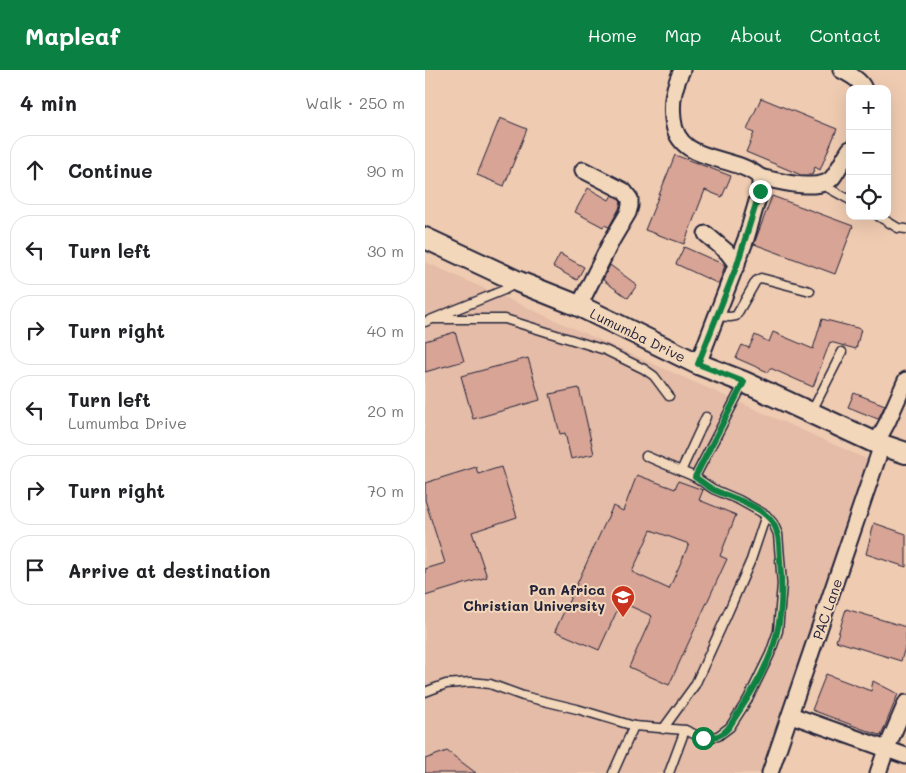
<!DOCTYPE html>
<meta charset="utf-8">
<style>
body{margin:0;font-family:Mali,sans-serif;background:#f6f6f6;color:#202124}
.controls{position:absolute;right:15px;top:15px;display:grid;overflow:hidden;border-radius:10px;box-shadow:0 5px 20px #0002}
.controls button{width:45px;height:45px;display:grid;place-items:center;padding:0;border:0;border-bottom:1px solid #e0e0e0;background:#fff;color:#202124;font:25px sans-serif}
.stop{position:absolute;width:15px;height:15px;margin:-11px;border:4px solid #0b8043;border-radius:50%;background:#fff}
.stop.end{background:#0b8043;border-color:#fff;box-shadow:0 1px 5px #0008}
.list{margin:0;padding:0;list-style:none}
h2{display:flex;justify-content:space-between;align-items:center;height:65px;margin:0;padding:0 20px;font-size:21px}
h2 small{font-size:16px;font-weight:400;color:#757577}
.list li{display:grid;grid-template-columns:32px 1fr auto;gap:15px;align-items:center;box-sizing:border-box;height:70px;margin:0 10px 10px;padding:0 10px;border:1px solid #e0e0e0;border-radius:20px}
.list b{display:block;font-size:19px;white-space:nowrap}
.list p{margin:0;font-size:16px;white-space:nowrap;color:#757577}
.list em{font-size:16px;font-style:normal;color:#757577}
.icon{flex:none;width:28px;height:28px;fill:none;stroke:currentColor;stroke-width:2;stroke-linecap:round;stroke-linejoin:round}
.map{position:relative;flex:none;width:481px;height:703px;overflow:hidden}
header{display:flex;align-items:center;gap:30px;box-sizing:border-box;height:70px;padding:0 25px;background:#0b8043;color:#fff}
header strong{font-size:24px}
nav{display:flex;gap:28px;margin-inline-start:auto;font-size:18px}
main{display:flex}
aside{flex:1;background:#fff}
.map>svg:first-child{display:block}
</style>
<header>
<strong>Mapleaf</strong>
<nav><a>Home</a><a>Map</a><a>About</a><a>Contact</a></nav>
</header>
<main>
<aside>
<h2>4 min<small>Walk · 250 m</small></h2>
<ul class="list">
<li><svg class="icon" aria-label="ahead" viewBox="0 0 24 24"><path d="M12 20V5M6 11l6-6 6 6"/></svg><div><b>Continue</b></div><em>90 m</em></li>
<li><svg class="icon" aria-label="left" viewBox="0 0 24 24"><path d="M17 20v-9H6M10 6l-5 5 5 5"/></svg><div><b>Turn left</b></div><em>30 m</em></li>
<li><svg class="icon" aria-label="right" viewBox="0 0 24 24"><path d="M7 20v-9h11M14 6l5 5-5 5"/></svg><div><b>Turn right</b></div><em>40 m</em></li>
<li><svg class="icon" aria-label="left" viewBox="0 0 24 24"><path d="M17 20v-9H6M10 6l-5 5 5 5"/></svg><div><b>Turn left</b><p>Lumumba Drive</p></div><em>20 m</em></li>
<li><svg class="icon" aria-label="right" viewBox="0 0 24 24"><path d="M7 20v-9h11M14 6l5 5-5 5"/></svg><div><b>Turn right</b></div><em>70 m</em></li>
<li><svg class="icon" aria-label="arrive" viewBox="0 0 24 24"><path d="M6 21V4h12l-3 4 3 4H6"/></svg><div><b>Arrive at destination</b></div></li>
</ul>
</aside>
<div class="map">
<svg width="481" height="703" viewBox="0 0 481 703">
<rect width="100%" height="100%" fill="#efcbb1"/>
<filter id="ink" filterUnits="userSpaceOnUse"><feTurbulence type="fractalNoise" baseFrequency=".02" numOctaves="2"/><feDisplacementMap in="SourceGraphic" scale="10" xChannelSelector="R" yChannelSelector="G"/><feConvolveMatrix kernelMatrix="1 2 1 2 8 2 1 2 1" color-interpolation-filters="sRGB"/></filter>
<g filter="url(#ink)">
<polygon fill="#e4bca7" points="0,192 450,393 342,703 0,703"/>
<g fill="#d7a495" stroke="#22223b" fill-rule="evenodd">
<polygon points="336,28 412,59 395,100 390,97 387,105 376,105 321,82 329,63 322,60"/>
<polygon points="75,48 102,59 79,116 52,105"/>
<polygon points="250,85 306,106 297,127 280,120 259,174 220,160"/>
<polygon points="163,118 184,130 187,125 193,128 196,132 194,139 184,157 179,155 178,157 150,142"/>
<polygon points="347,126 428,156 410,204 329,174"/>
<polygon points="259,177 300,195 294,214 251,194"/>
<polygon points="135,184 159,197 152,210 128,197"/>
<polygon points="185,195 212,215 203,228 178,210"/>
<polygon points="397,249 436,259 431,279 405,272 388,317 345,298 343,302 311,288 317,275 324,278 330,265 344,272 348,262 388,279"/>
<polygon points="30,262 39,291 0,302 0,271"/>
<polygon points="103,288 115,330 48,349 36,306"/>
<polygon points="154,318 169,384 146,389 140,363 135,364 125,324"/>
<polygon points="429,323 460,335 453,349 423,337"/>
<polygon points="51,397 53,404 76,397 92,447 47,462 62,507 0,526 0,499 20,493 0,430 0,413"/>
<path d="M212,405L250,419L253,411L278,420L274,430L311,445L295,486L302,489L244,615L204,597L227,546L196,532L174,580L130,561L188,436L198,441ZM226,460L264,474L244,519L207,502Z"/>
<polygon points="449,453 481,464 481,497 441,484"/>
<polygon points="421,539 481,557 481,574 476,591 411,571"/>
<polygon points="401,604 446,621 448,611 473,624 456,666 387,640"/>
<polygon points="22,681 51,703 0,703 0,689"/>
</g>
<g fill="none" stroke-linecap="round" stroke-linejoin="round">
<g stroke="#22223b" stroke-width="11">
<g id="lane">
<polyline points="398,115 425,130"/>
<polyline points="453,146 473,158 481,159"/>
<polyline points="291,246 305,247 311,246 331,211 336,208 385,221"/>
<polyline points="10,249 80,249 180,280 219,299 229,306 244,326"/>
<polyline points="0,252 79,220 90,214"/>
<polyline points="387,341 417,282"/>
<polyline points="256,401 281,347"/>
<polyline points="270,407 319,313"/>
<polyline points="0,622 21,614 46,612 65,614 98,626 152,639 209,656 260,660 278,668 293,666 305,657 323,629 345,584 353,561 357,514 353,464 348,453 341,445 314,430 288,419 270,407 221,386"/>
<polyline points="238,659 270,615 301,547 326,490 341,445"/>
<polyline points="188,703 209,656"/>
<polyline points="244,703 260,660"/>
</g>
</g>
<g stroke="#22223b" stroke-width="19">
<g id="street">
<path d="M257,0C249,17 246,30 248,49C252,95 307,83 335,107V121L321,169L273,294"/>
<path d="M416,0C424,4 436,10 439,19"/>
<path d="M335,107C352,111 396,123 408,107C414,99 419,88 425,79"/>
<polyline points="281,164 302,182 312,195"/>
<polyline points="154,236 187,170 203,143 205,136 205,129 199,121 158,100"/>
<polyline points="451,373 462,353 481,310"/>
<polyline points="366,645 481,686"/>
<polyline points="345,703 457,375"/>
<polyline points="453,703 461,680 481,633"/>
</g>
</g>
<g stroke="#22223b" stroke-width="24">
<polyline id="secondary" points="0,168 94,212 154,236 273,294 319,312 451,373 481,383"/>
</g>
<use href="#lane" stroke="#f3d7ba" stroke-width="8"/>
<use href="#street" stroke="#f3d7ba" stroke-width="15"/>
<use href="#secondary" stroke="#f3d7ba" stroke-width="20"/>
</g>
</g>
<g fill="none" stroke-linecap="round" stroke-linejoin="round" filter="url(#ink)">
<path stroke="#0b8043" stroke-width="6" d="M278,668C282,667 289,667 293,666C303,662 307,652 313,643C329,619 346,591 352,562C358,539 357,513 355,490C354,478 355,464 348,453C337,436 307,428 289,420C283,417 277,412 270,407L319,312L273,294L312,195L335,121"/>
</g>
<defs>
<g id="university-pin" transform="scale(1.25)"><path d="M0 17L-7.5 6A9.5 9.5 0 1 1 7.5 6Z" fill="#c8321e" stroke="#f3d7ba"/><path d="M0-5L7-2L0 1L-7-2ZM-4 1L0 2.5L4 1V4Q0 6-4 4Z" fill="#fff"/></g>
</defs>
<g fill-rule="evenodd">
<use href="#university-pin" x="198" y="527"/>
</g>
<g text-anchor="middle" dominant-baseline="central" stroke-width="4" stroke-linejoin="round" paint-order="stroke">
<g font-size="14" fill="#22223b" stroke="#f3d7ba">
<text transform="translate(213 265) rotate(26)">Lumumba Drive</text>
<text transform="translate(402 539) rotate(-71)">PAC Lane</text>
</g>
<g font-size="14" font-weight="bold" fill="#22223b" stroke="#f3d7ba" text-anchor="end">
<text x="180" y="519">Pan Africa<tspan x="180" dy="16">Christian University</tspan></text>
</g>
</g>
</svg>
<div class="controls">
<button>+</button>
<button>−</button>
<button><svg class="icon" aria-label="locate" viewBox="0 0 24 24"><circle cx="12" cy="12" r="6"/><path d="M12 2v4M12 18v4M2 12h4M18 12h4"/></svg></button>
</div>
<div class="stop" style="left:278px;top:668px"></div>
<div class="stop end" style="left:335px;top:121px"></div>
</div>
</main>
